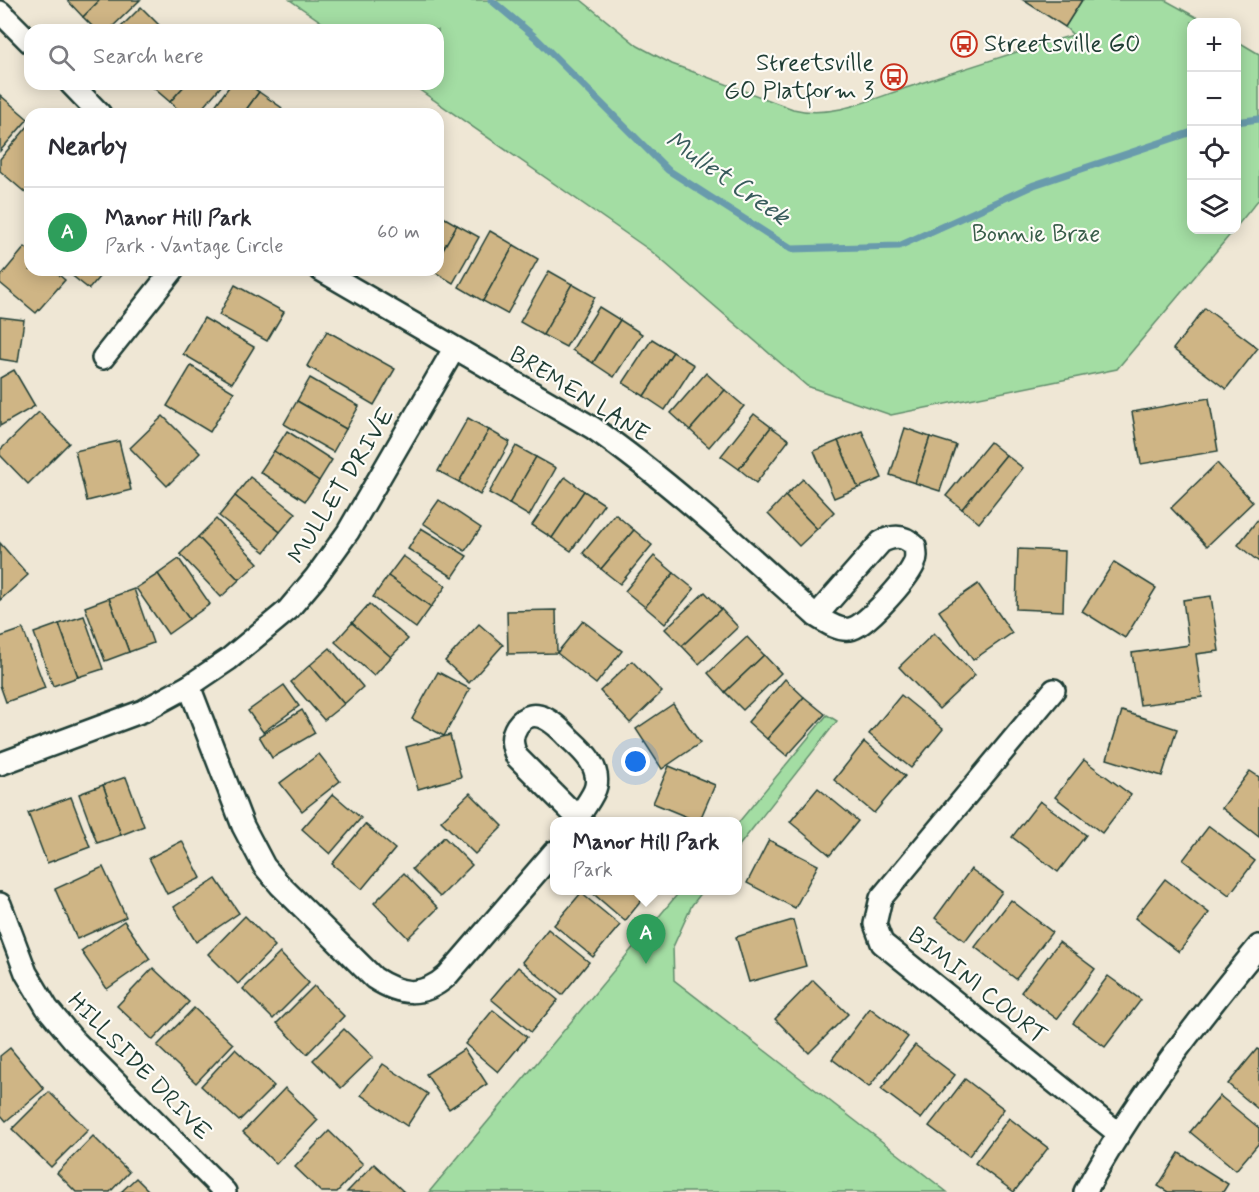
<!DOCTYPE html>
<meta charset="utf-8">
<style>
body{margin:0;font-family:Mynerve,sans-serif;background:#f7f7f7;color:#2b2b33}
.controls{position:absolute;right:18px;top:18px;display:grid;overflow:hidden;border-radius:12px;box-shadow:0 3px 15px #0003}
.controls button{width:54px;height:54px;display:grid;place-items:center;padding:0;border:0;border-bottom:2px solid #e1e1e2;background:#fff;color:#2b2b33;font:30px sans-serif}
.you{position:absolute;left:636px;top:762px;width:21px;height:21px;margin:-15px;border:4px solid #fff;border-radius:50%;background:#1a73e8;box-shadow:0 0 0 9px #1a73e833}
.badge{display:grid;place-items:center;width:39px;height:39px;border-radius:50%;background:#ea580c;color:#fff;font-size:20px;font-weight:700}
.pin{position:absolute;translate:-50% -50px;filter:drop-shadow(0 2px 3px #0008)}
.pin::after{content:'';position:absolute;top:32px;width:21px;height:18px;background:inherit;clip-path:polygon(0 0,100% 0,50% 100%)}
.popup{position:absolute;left:550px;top:817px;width:192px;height:78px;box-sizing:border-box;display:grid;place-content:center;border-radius:12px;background:#fff;filter:drop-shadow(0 2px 4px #0005);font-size:20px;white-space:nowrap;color:#7c7c81}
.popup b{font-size:22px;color:#2b2b33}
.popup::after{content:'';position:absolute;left:50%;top:100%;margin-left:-12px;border:12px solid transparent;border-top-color:#fff}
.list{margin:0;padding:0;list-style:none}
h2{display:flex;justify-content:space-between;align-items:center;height:78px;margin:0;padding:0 24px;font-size:26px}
h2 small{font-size:20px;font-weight:400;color:#7c7c81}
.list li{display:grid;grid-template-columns:39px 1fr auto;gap:18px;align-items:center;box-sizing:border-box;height:90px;padding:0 24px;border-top:2px solid #e1e1e2}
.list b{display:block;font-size:22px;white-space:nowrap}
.list p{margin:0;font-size:20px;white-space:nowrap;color:#7c7c81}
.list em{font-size:20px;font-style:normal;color:#7c7c81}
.icon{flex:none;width:33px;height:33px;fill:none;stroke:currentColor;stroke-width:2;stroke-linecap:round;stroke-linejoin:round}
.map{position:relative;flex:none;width:1259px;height:1192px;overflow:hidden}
.search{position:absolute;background:#fff;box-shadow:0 3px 15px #0003;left:24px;top:24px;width:420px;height:66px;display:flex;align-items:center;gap:15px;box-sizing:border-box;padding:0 21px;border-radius:18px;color:#7c7c81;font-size:22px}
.panel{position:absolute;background:#fff;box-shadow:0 3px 15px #0003;left:24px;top:108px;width:420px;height:168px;border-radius:18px}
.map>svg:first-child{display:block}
</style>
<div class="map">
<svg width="1259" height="1192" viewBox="0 0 1259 1192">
<rect width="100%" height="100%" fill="#efe7d5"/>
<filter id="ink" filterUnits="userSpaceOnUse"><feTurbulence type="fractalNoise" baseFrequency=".0167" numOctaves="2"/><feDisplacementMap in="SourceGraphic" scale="12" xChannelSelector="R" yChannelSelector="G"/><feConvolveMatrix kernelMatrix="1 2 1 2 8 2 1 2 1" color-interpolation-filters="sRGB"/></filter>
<g filter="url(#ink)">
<g fill="#a3dda3" stroke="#618d6c" stroke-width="1.5">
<path d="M290,0H581L638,46L672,64L793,109C832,119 872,99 909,87C964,69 1018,51 1073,35L1065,27L1082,0H1165L1205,22H1192V230H1234L1117,369L891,415L807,386L651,251L411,84H438V30H333Z"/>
<polygon points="1237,41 1259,54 1259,199 1237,226"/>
<polygon points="827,715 837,721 738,847 738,823"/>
<polygon points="681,890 703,891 692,905 673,947 674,980 947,1192 429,1192"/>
</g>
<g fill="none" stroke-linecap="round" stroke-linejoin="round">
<g stroke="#699bac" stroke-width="7">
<polyline points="491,0 535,37 668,170 791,249 899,246 1034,185 1192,132"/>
<polyline points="1236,122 1259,119"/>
</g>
</g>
<g fill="#cfb585" stroke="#1f3d34" stroke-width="1.5">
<polygon points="67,0 100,0 83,17"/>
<polygon points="100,0 140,0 109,30 96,30 83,17"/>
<polygon points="1023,0 1082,0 1065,27"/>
<polygon points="141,7 159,25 154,30 118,30"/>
<polygon points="149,84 186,84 170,102"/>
<polygon points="186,84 223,84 197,114 183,114 170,102"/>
<polygon points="231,84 248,84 259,92 243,114 209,114"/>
<polygon points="259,92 282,108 277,114 243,114"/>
<polygon points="0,95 28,119 0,151"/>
<polygon points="29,125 30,192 28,195 0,171 0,159"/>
<polygon points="438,214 457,225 438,258"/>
<polygon points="457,225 479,237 453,283 431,270 438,270 438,258"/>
<polygon points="490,231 514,245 483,301 459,287"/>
<polygon points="514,245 538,259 507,314 483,301"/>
<polygon points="25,247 30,251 30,270 53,270 65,280 36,313 0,283 0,277"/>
<polygon points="65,270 105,270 89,289"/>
<polygon points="549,271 572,284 543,335 520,322"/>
<polygon points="572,284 595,297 566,347 543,335"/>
<polygon points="235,285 284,312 267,341 219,315"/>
<polygon points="599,307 620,320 593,363 572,350"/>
<polygon points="1205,308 1258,348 1226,389 1173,349"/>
<polygon points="0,317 24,320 18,362 0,359"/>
<polygon points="204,318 254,347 232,383 183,354"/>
<polygon points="620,320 642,334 614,377 593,363"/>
<polygon points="327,331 395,369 374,405 307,366"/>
<polygon points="652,339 673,352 644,396 623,383"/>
<polygon points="673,352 694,365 665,410 644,396"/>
<polygon points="191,366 234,392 210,432 167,406"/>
<polygon points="14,370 35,406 0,426 0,378"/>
<polygon points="706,373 725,390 690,430 671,413"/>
<polygon points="310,378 359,406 346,429 297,401"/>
<polygon points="725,390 744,406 709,447 690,430"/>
<polygon points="1209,398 1218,451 1141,464 1132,412"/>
<polygon points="297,401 346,429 333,452 284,424"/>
<polygon points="39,412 69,443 28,484 0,455 0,450"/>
<polygon points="754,414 771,427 739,469 721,456"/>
<polygon points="163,416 200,453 167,486 130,448"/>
<polygon points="468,418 489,430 459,482 438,471"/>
<polygon points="771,427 789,440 756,483 739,469"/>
<polygon points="905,428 930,437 915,483 890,475"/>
<polygon points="489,430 510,442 480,495 459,482"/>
<polygon points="287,431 332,460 319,481 274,451"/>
<polygon points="862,431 882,478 858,488 838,441"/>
<polygon points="930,437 956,445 940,491 915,483"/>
<polygon points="119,441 131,490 87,501 75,451"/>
<polygon points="838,441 858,488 834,498 814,451"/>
<polygon points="990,442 1006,455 962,509 946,496"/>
<polygon points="516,446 536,457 509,504 489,493"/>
<polygon points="274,451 319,481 305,501 260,472"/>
<polygon points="1006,455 1023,468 979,523 962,509"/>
<polygon points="536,457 556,468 529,516 509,504"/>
<polygon points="1217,463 1253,502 1207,546 1171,508"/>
<polygon points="250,477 296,513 280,532 235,496"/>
<polygon points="565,477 584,491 552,538 532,525"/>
<polygon points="803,479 834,512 817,529 785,496"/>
<polygon points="584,491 604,504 571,551 552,538"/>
<polygon points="235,496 280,532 265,552 219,516"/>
<polygon points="785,496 817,529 799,546 768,514"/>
<polygon points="439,500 481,528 465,551 423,523"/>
<polygon points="615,514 634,530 601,569 583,553"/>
<polygon points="1259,518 1259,562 1238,545"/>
<polygon points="216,519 258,563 239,580 198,537"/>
<polygon points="421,528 467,556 453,577 408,549"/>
<polygon points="634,530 652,545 620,584 601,569"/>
<polygon points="198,537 239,580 221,597 180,554"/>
<polygon points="0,543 28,575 0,600"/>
<polygon points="1018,549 1065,551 1063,611 1016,609"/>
<polygon points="403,556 446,586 431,607 388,576"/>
<polygon points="654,556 674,573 645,607 625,591"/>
<polygon points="179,559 210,604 189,619 158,574"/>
<polygon points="1114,562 1156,588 1125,638 1082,611"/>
<polygon points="674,573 694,589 665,624 645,607"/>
<polygon points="158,574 189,619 168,634 136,588"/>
<polygon points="388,576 431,607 416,628 373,597"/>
<polygon points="978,584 1012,633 973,660 939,611"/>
<polygon points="134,589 153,643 129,652 109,598"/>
<polygon points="705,592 721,609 682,646 665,629"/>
<polygon points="1211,596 1219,651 1196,654 1202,697 1140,705 1132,653 1189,645 1183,600"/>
<polygon points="109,598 129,652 105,661 85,607"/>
<polygon points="369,604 408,639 391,657 352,623"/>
<polygon points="721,609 738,627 699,664 682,646"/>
<polygon points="556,610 557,653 508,654 507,611"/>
<polygon points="84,616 103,669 78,677 59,624"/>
<polygon points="583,621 622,651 596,684 557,653"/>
<polygon points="352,623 391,657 374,676 335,642"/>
<polygon points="59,624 78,677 53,686 34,633"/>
<polygon points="479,624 503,645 469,683 445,661"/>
<polygon points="23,629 45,688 6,702 0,685 0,637"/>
<polygon points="934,633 975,675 939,709 899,667"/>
<polygon points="747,637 764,655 725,692 708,673"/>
<polygon points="330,648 363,687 344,704 310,665"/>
<polygon points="764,655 781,673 743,710 725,692"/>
<polygon points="632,661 662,692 630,723 600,691"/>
<polygon points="310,665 344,704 324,720 291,682"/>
<polygon points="438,672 470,689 444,736 412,719"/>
<polygon points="785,679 804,697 767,739 748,722"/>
<polygon points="284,685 299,706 263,732 248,711"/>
<polygon points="901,695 943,729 911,768 869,734"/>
<polygon points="804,697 825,714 787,756 767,739"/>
<polygon points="673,704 700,743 662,769 636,729"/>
<polygon points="302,710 315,733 272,758 259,736"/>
<polygon points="1122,711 1177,729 1162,776 1107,759"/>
<polygon points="450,735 461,777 418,789 406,747"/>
<polygon points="864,742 905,776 874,813 834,780"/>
<polygon points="319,754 340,781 302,811 280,783"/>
<polygon points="1084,760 1131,795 1102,833 1055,797"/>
<polygon points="669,766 715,785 699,822 653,803"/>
<polygon points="1250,771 1259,777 1259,837 1222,808"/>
<polygon points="126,777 144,826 121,835 103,785"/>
<polygon points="103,785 121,835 97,843 79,794"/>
<polygon points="818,788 858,821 830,855 790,822"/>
<polygon points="470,793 503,826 475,854 441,821"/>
<polygon points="333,794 361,818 330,854 302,829"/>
<polygon points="71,797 90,847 47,863 28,813"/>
<polygon points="1040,801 1086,835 1058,872 1012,837"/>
<polygon points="365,824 395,849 362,889 332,864"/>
<polygon points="1209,826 1255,861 1229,895 1183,860"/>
<polygon points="444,837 472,865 440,897 412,869"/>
<polygon points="769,840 818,865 795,908 747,883"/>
<polygon points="182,841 201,878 167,894 149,858"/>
<polygon points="103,867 126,917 77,939 55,889"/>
<polygon points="971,869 1002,892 965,941 935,918"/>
<polygon points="404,873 438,908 408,938 374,903"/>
<polygon points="216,879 239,913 196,942 174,907"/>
<polygon points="1165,879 1209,913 1179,952 1135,918"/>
<polygon points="589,890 650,890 625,921"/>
<polygon points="581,893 620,925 593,957 554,925"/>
<polygon points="1011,900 1052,932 1016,979 975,947"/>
<polygon points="245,916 275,946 238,984 208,954"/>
<polygon points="793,920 806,966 749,982 736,937"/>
<polygon points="124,921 150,959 107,989 81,951"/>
<polygon points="548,929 589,962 562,995 522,962"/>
<polygon points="1059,942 1095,969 1057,1019 1021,992"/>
<polygon points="280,953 309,983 273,1019 243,989"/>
<polygon points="518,967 558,1000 531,1032 491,999"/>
<polygon points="153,968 189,1002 153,1040 117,1006"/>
<polygon points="1108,976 1141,1000 1105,1047 1073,1023"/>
<polygon points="813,980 848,1014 809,1053 775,1019"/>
<polygon points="314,986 344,1016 307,1054 277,1023"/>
<polygon points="194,1008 233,1044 196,1083 157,1046"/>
<polygon points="870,1008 908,1037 869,1087 832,1059"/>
<polygon points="493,1010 527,1037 498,1072 465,1044"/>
<polygon points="344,1029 373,1057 341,1088 313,1060"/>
<polygon points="915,1045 955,1075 921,1119 881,1089"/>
<polygon points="10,1048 44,1089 6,1121 0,1114 0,1056"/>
<polygon points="235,1049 274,1086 239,1121 201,1086"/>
<polygon points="464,1049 487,1084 449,1109 426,1074"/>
<polygon points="1257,1049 1259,1050 1259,1110 1228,1084"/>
<polygon points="383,1064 428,1094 407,1126 361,1095"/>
<polygon points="965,1079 1004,1109 969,1156 929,1126"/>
<polygon points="285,1088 318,1120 276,1164 243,1132"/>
<polygon points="49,1092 88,1130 51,1167 12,1129"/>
<polygon points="1220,1096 1259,1128 1259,1143 1236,1170 1190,1132"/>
<polygon points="1009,1118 1048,1148 1014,1192 975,1163"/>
<polygon points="329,1131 363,1164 337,1192 321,1192 295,1167"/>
<polygon points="93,1136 129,1172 110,1192 76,1192 57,1173"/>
<polygon points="1179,1153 1228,1184 1223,1192 1168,1192 1158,1186"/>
<polygon points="374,1164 404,1192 347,1192"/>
<polygon points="136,1178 150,1192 121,1192"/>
</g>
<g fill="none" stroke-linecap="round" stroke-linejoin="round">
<g stroke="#1f3d34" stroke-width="26">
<g id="street">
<polyline points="0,12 30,42"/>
<polyline points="71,84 100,114"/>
<path d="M321,270L593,428C673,484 744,551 816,616C826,622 838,631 850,629C866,627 907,579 914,564C917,558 916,553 915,546C904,535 894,535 881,542L816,616"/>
<polyline points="103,358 173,270"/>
<path d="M189,686L243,826L264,866L280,885L374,978C400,995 422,998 447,976L554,852"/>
<polyline points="1054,690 881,898 875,924 882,943 1118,1133"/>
<polyline points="0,764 143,711 189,686 229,659 288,610 315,578 348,532 454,349"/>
<path d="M575,822L578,818C583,808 594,796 596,786C600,766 583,751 570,739C557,725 534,702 517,726C510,737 512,746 517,757L578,818"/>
<polyline points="0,904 26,973 47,1008 73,1039 225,1192"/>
<path d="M1085,1192C1133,1103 1195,1024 1259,946"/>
</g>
</g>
<use href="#street" stroke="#fdfcf7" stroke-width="21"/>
</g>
</g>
<defs>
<g id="bus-ring" transform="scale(1.35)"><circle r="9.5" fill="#fdfcf7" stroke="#c8321e" stroke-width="1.5"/><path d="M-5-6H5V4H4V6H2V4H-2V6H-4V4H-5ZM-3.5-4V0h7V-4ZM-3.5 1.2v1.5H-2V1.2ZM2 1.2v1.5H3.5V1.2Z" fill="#c8321e"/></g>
</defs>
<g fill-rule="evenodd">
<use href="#bus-ring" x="964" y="44"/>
<use href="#bus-ring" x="894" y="77"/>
</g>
<g text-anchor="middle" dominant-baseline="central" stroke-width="4.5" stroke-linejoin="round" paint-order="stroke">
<g font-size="24" fill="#1f3d34" stroke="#fdfcf7" text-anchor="start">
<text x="984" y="44">Streetsville GO</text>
<text x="874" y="63" text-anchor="end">Streetsville<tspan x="874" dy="28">GO Platform 3</tspan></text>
</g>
<g font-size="24" fill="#395d4a" stroke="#fdfcf7">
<text x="1036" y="234">Bonnie Brae</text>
</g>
<g font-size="24" fill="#1f3d34" stroke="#fdfcf7">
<text transform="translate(579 395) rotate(32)">BREMEN LANE</text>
<text transform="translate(342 486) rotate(-58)">MULLET DRIVE</text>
<text transform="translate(977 986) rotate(39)">BIMINI COURT</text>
<text transform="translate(139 1067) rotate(46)">HILLSIDE DRIVE</text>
</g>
<g font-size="26" font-style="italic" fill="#385c5c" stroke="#fdfcf7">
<text transform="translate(727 179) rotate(35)">Mullet Creek</text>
</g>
</g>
</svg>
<div class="controls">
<button>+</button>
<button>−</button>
<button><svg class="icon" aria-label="locate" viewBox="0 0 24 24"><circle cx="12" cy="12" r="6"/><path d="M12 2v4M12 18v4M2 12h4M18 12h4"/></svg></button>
<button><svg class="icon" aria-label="layers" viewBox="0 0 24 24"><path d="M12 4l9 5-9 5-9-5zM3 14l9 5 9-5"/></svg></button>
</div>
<div class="you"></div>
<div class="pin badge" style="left:646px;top:964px;background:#2e9e5b">A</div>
<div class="popup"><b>Manor Hill Park</b>Park</div>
<div class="search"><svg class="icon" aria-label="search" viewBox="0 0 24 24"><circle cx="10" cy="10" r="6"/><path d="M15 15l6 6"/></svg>Search here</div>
<section class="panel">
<h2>Nearby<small></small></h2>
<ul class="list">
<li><span class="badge" style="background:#2e9e5b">A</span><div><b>Manor Hill Park</b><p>Park · Vantage Circle</p></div><em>60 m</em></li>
</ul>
</section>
</div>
